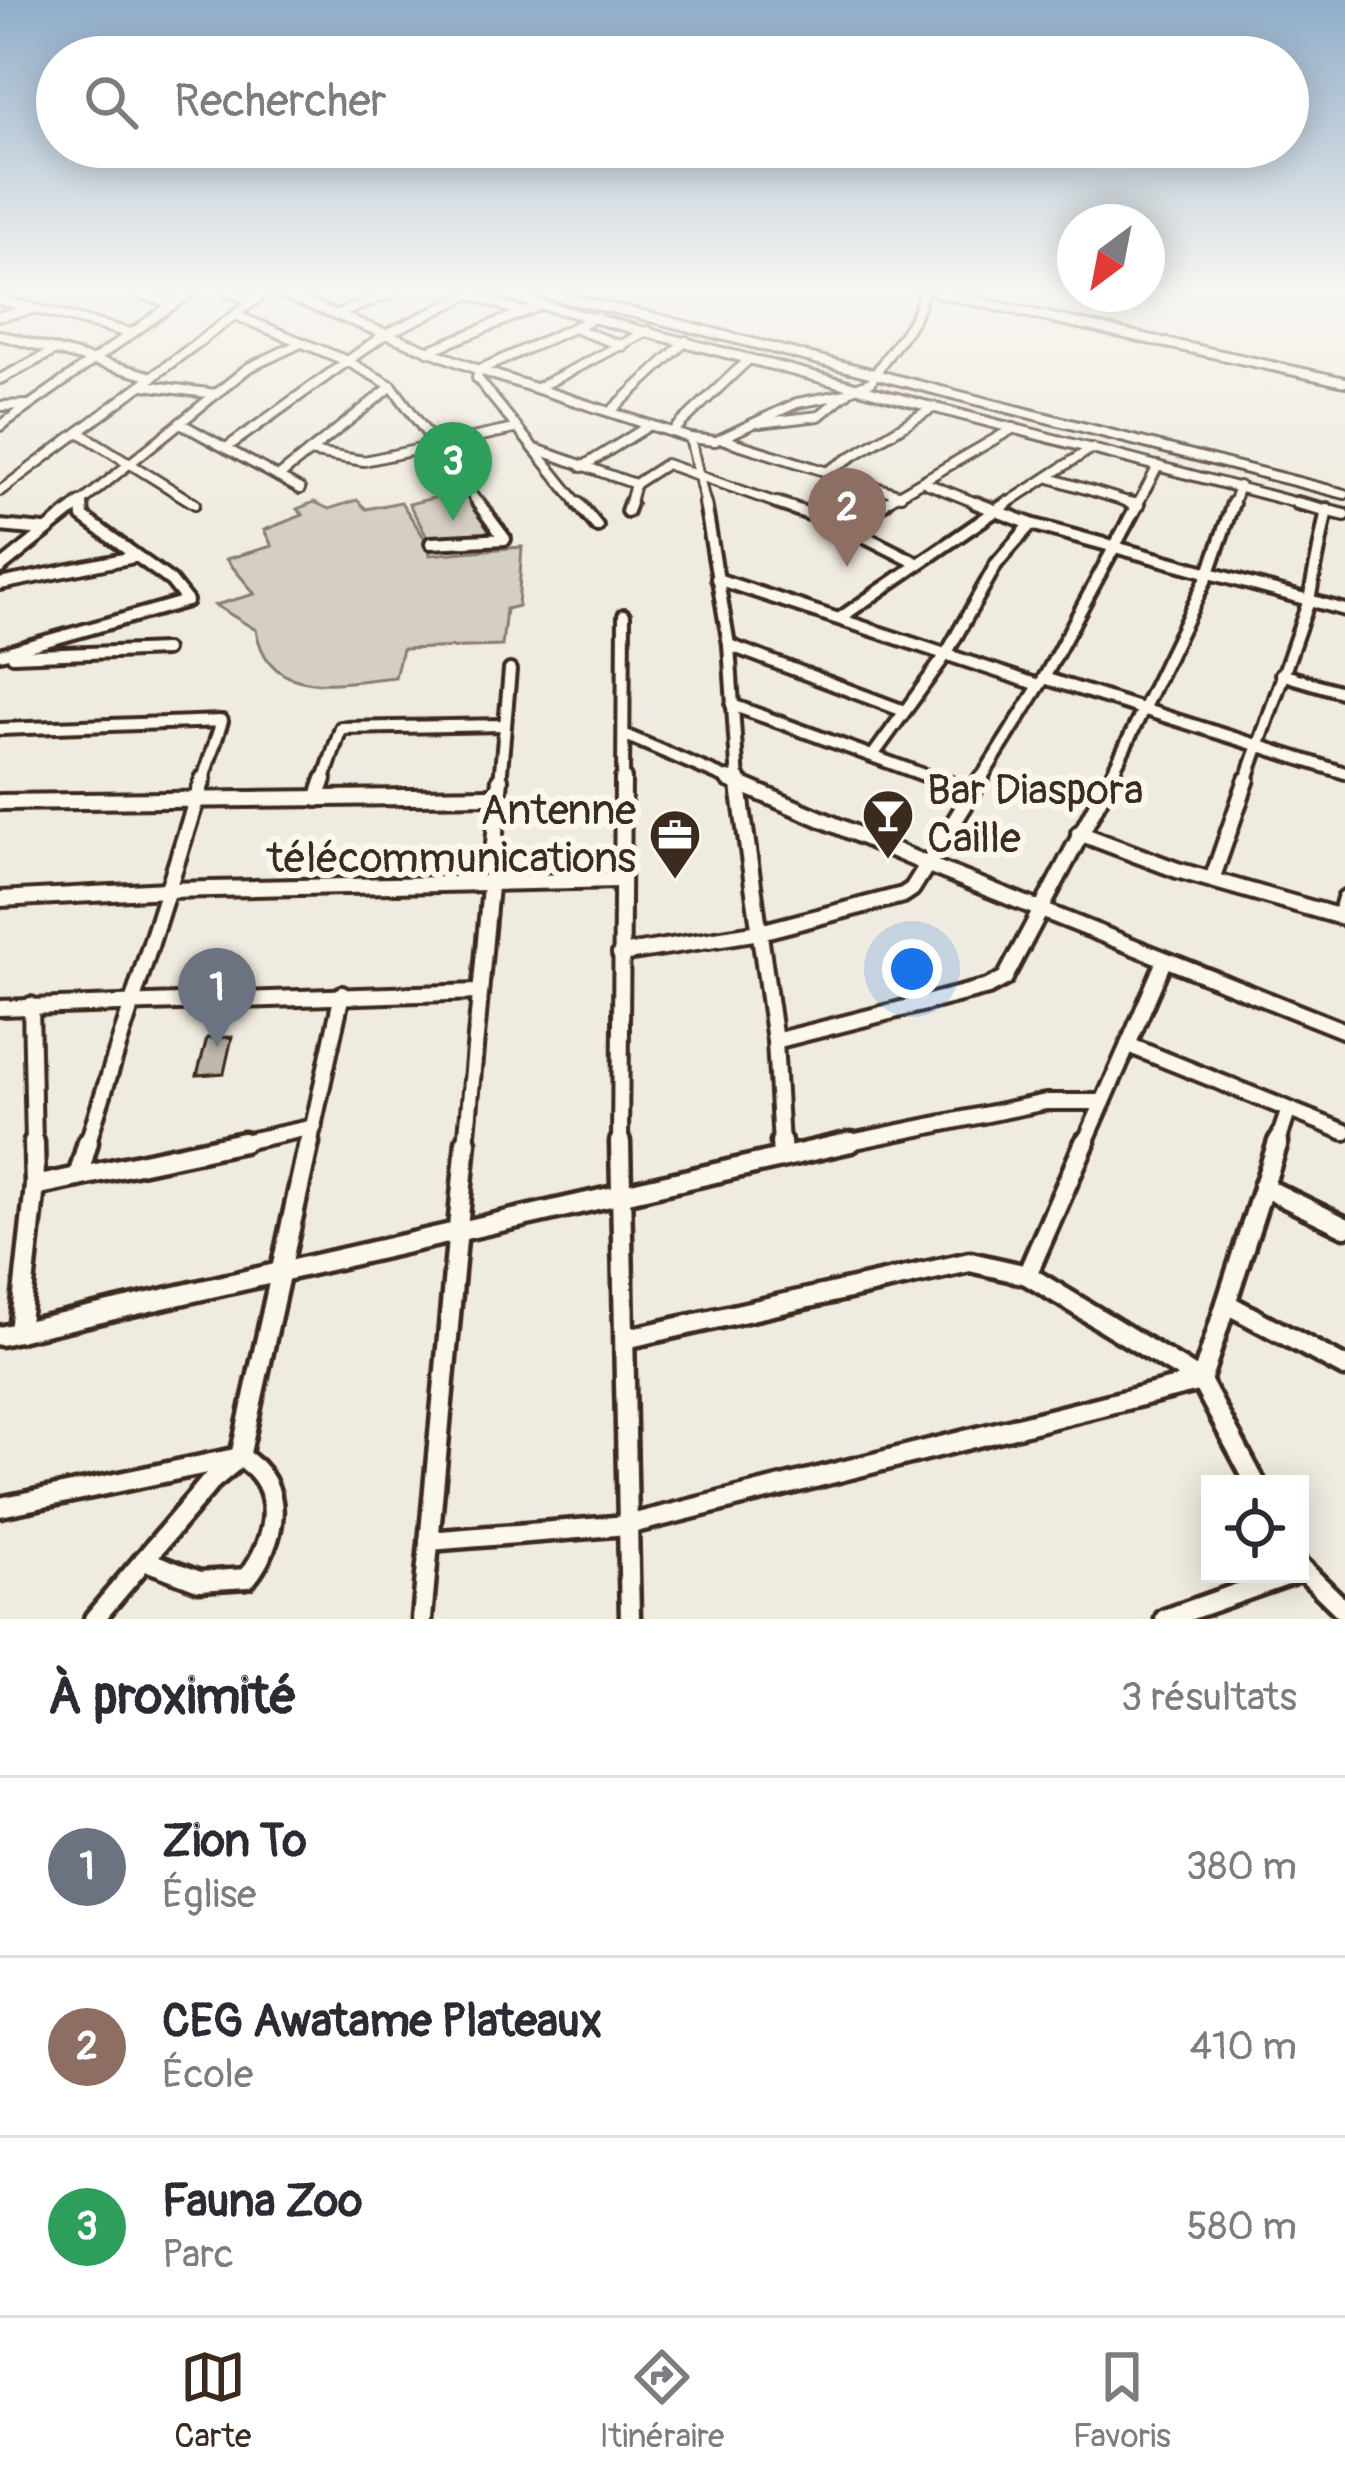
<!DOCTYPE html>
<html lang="fr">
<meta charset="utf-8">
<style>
body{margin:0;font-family:Pangolin,sans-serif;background:#f7f7f7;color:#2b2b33}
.controls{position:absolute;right:36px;bottom:36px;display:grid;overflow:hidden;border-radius:0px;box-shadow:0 6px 30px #0003}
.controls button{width:108px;height:108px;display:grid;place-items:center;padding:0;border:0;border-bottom:3px solid #e1e1e2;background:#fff;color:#2b2b33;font:60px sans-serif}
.compass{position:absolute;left:1057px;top:204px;width:108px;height:108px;border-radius:50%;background:#fff;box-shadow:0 6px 30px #0003;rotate:212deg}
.you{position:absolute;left:912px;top:969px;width:42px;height:42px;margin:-30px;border:9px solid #fff;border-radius:50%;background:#1a73e8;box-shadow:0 0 0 18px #1a73e833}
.badge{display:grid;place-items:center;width:78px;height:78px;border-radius:50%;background:#3b2a1e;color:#fff;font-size:39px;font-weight:700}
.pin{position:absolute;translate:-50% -99px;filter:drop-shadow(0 3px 6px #0008)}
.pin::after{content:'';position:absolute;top:63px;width:42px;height:36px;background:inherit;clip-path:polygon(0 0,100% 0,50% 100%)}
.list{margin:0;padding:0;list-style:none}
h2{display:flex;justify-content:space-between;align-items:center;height:156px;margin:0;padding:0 48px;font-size:51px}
h2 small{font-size:39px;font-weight:400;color:#7c7c81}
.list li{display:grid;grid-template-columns:78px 1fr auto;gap:36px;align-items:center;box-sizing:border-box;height:180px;padding:0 48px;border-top:3px solid #e1e1e2}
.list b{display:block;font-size:45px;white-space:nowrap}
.list p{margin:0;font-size:39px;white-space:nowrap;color:#7c7c81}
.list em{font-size:39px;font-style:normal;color:#7c7c81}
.icon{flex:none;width:66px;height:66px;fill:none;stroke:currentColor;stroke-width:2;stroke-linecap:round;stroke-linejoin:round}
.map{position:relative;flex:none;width:1345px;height:1619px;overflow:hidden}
.search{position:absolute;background:#fff;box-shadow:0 6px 30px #0003;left:36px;right:36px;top:36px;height:132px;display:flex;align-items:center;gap:30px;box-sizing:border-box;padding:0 42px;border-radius:66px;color:#7c7c81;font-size:45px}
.sheet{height:696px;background:#fff}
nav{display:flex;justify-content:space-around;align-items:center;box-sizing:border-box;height:168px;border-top:3px solid #e1e1e2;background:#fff;font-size:33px;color:#7c7c81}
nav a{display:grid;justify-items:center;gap:6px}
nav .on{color:#3b2a1e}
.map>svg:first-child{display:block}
</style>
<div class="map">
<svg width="1345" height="1619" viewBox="0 0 1345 1619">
<rect width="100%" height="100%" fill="#f0ebe0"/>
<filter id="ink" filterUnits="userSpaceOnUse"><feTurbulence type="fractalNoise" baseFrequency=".00833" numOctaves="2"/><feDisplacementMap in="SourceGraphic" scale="24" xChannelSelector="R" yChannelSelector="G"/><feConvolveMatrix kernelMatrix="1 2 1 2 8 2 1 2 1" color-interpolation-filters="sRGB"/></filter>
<g filter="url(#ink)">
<g fill="#d5cec3" stroke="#887c70" stroke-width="3">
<polygon points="469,489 498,538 429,540 409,504"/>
<path d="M357,500L366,509L401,502L429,545L430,555L522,547L518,606L506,609L502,646L402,649L395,677C339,682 269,702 256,630L215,605L255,594L226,559L272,546L264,530L303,515L297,509L314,502L329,509Z"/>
</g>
<polygon fill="#c0b8ad" stroke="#3b2a1e" stroke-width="3" points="232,1037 224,1073 197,1075 207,1038"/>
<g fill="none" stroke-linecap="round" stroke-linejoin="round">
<g stroke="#3b2a1e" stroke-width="14">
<g id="minor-far3">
<polyline points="138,293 173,304"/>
<polyline points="228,293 255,300"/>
<polyline points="280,293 479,370 690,438 715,441"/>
<polyline points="497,293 1309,506"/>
<polyline points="540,293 639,314 1345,494"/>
<polyline points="938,293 1345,382"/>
<polyline points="470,294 521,312"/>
<polyline points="0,300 131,333"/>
<polyline points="235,315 347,361 392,386 480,506"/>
<polyline points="336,315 390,293"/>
<polyline points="0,316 29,310"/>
<polyline points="573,328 623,346"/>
<polyline points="0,335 153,377"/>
<polyline points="428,351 541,305"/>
<polyline points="0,379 52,352"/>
<polyline points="144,385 216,394"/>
<polyline points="537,388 648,331"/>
<polyline points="0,406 28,405"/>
<polyline points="611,411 686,341"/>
<polyline points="180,423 300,489"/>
<path d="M759,423L819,416L850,390L871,382C887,349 915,331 923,293"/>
<polyline points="0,426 189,293"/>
<polyline points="79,432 195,504"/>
<polyline points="672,432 749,359"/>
<polyline points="690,438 706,506"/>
<polyline points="720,439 797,403 846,394"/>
<polyline points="722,439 901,495"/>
<polyline points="226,448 384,335 473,293"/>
<polyline points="539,450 635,484"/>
<polyline points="309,452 364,461 514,429"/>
<polyline points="582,467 650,425"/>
<polyline points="828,471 934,407"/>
<polyline points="278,477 392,386"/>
<polyline points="1050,478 1138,505"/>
<polyline points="926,483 984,506"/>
<polyline points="0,491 264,293"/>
<polyline points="77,506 248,368 299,344"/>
<polyline points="580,506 477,378 479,370 597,317"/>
<polyline points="629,506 635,484 666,464 785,506"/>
<polyline points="879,506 1014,428"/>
<polyline points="1003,506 1092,448"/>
<polyline points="1137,506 1158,466"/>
<polyline points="1232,506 1239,486"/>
</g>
</g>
<g stroke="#3b2a1e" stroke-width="18">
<g id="minor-far2">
<polyline points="578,503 597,526"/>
<polyline points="705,503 729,645 738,782"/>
<polyline points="777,503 844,526 915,562"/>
<polyline points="976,503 1031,524 1345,610"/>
<polyline points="1130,503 1138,505"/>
<polyline points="1297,503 1345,515"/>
<polyline points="627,511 630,503"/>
<polyline points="0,526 44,530"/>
<polyline points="844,526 885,503"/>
<polyline points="431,543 505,539 478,503"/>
<polyline points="0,568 81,503"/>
<polyline points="717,579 1039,685"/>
<polyline points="0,584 134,557"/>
<polyline points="840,618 1007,503"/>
<polyline points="729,645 904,711"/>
<polyline points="0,654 187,601 171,581 83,517 82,504"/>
<polyline points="13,656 165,650"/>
<polyline points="1281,674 1345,693"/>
<polyline points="1044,678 1345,773"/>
<polyline points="732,705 943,782"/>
<polyline points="0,729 222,721 202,782"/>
<polyline points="625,735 735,782"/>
<polyline points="874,754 945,656 997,563 1031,524"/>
<polyline points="323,782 341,728 505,725"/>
<polyline points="500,782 510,670"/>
<polyline points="623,782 624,615"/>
<polyline points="979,782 1044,678 1138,503"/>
<polyline points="1108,782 1209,573 1233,503"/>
<polyline points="1246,782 1309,600 1327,509"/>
</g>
</g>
<g stroke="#3b2a1e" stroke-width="22">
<g id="minor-far1">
<polyline points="728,779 931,866 1345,1031"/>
<polyline points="738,779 775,1041 781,1145"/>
<polyline points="935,779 973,793"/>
<polyline points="317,799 324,779"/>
<polyline points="0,802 495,796"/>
<polyline points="1079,833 1177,870 1345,918"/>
<polyline points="1213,877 1247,779"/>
<polyline points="0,899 167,890 620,880"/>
<polyline points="1340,916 1345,898"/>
<polyline points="620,954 760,932 903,895 912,889 981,779"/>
<polyline points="31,1005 34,1145"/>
<polyline points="0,1008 478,992"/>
<polyline points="775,1041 988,987 1005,978 1110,779"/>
<polyline points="1128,1045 1164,961"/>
<polyline points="87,1145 203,779"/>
<polyline points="229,1145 314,1127"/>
<polyline points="309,1145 342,994"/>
<polyline points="466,1145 500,779"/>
<polyline points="620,1145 623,779"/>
<polyline points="836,1145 1046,1102 1103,1102 1128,1045 1345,1132"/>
<polyline points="1084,1145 1103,1102"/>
<polyline points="1277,1145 1288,1112"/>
</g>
</g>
<g stroke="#3b2a1e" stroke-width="27">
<g id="minor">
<polyline points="620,1142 630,1619"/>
<polyline points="781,1142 782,1156"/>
<polyline points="78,1177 88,1142"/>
<polyline points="35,1186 243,1142"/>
<polyline points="1263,1187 1345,1227"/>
<polyline points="1027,1275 1085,1142"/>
<polyline points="1227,1304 1345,1367"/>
<polyline points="19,1332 35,1186 34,1142"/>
<polyline points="0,1336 851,1142"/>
<polyline points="625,1339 970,1262 1027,1275 1201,1381 1256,1484"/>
<polyline points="1201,1381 1278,1142"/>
<path d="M0,1507L240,1457C288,1484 277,1540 247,1578L199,1581L144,1560"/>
<polyline points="429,1541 627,1525 1201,1381"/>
<polyline points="1300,1567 1345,1611"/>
<polyline points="94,1619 211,1481 240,1457 309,1142"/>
<polyline points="422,1619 466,1142"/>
<polyline points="1165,1619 1292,1574"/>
</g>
</g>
<use href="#minor-far3" stroke="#fbf7ec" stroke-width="8"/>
<use href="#minor-far2" stroke="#fbf7ec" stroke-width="10"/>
<use href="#minor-far1" stroke="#fbf7ec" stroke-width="14"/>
<use href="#minor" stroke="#fbf7ec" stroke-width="18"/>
</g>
</g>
<linearGradient id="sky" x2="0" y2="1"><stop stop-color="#90adc8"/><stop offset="0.56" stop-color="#f8f6f1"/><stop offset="1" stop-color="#f8f6f1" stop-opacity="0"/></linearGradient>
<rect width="1345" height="520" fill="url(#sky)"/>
<defs>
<g id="bar-pin" transform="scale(2.7)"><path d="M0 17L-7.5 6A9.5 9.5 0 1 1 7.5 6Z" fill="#3b2a1e" stroke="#fbf7ec"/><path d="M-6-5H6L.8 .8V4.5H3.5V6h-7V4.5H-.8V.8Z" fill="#fff"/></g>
<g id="office-pin" transform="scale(2.7)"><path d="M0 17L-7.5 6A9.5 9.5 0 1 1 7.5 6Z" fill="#3b2a1e" stroke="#fbf7ec"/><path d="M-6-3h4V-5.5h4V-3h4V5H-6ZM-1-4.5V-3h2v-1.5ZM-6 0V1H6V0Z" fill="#fff"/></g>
</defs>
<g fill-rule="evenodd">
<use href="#bar-pin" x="888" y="815"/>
<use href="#office-pin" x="675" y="835"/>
</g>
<g text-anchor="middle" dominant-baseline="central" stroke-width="12" stroke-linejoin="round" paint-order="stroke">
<g font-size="42" fill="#3b2a1e" stroke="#fbf7ec" text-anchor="start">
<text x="927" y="791">Bar Diaspora<tspan x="927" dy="48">Caille</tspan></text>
<text x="636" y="811" text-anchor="end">Antenne<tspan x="636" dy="48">télécommunications</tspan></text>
</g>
</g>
</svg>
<div class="controls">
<button><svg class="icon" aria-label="locate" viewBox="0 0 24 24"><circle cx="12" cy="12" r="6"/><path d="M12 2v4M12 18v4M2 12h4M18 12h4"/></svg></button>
</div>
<svg class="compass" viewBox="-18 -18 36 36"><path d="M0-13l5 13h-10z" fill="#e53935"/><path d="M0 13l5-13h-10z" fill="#7c7c81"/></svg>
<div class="you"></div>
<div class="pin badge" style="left:217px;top:1047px;background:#6b7280">1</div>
<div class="pin badge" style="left:847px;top:567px;background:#8d6e63">2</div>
<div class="pin badge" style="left:453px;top:521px;background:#2e9e5b">3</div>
<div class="search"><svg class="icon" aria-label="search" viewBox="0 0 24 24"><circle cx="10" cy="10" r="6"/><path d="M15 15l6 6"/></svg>Rechercher</div>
</div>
<section class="sheet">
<h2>À proximité<small>3 résultats</small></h2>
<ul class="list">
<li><span class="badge" style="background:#6b7280">1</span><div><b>Zion To</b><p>Église</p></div><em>380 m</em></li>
<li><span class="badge" style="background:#8d6e63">2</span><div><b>CEG Awatame Plateaux</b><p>École</p></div><em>410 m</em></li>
<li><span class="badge" style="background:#2e9e5b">3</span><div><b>Fauna Zoo</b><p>Parc</p></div><em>580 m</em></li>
</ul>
</section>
<nav>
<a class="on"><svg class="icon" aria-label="map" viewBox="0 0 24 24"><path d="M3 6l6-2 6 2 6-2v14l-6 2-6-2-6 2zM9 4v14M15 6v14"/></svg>Carte</a>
<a><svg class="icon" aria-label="directions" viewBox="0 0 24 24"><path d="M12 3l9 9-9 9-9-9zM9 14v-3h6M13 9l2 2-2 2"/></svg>Itinéraire</a>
<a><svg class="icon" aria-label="saved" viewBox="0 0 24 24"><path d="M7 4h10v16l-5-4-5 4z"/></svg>Favoris</a>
</nav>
